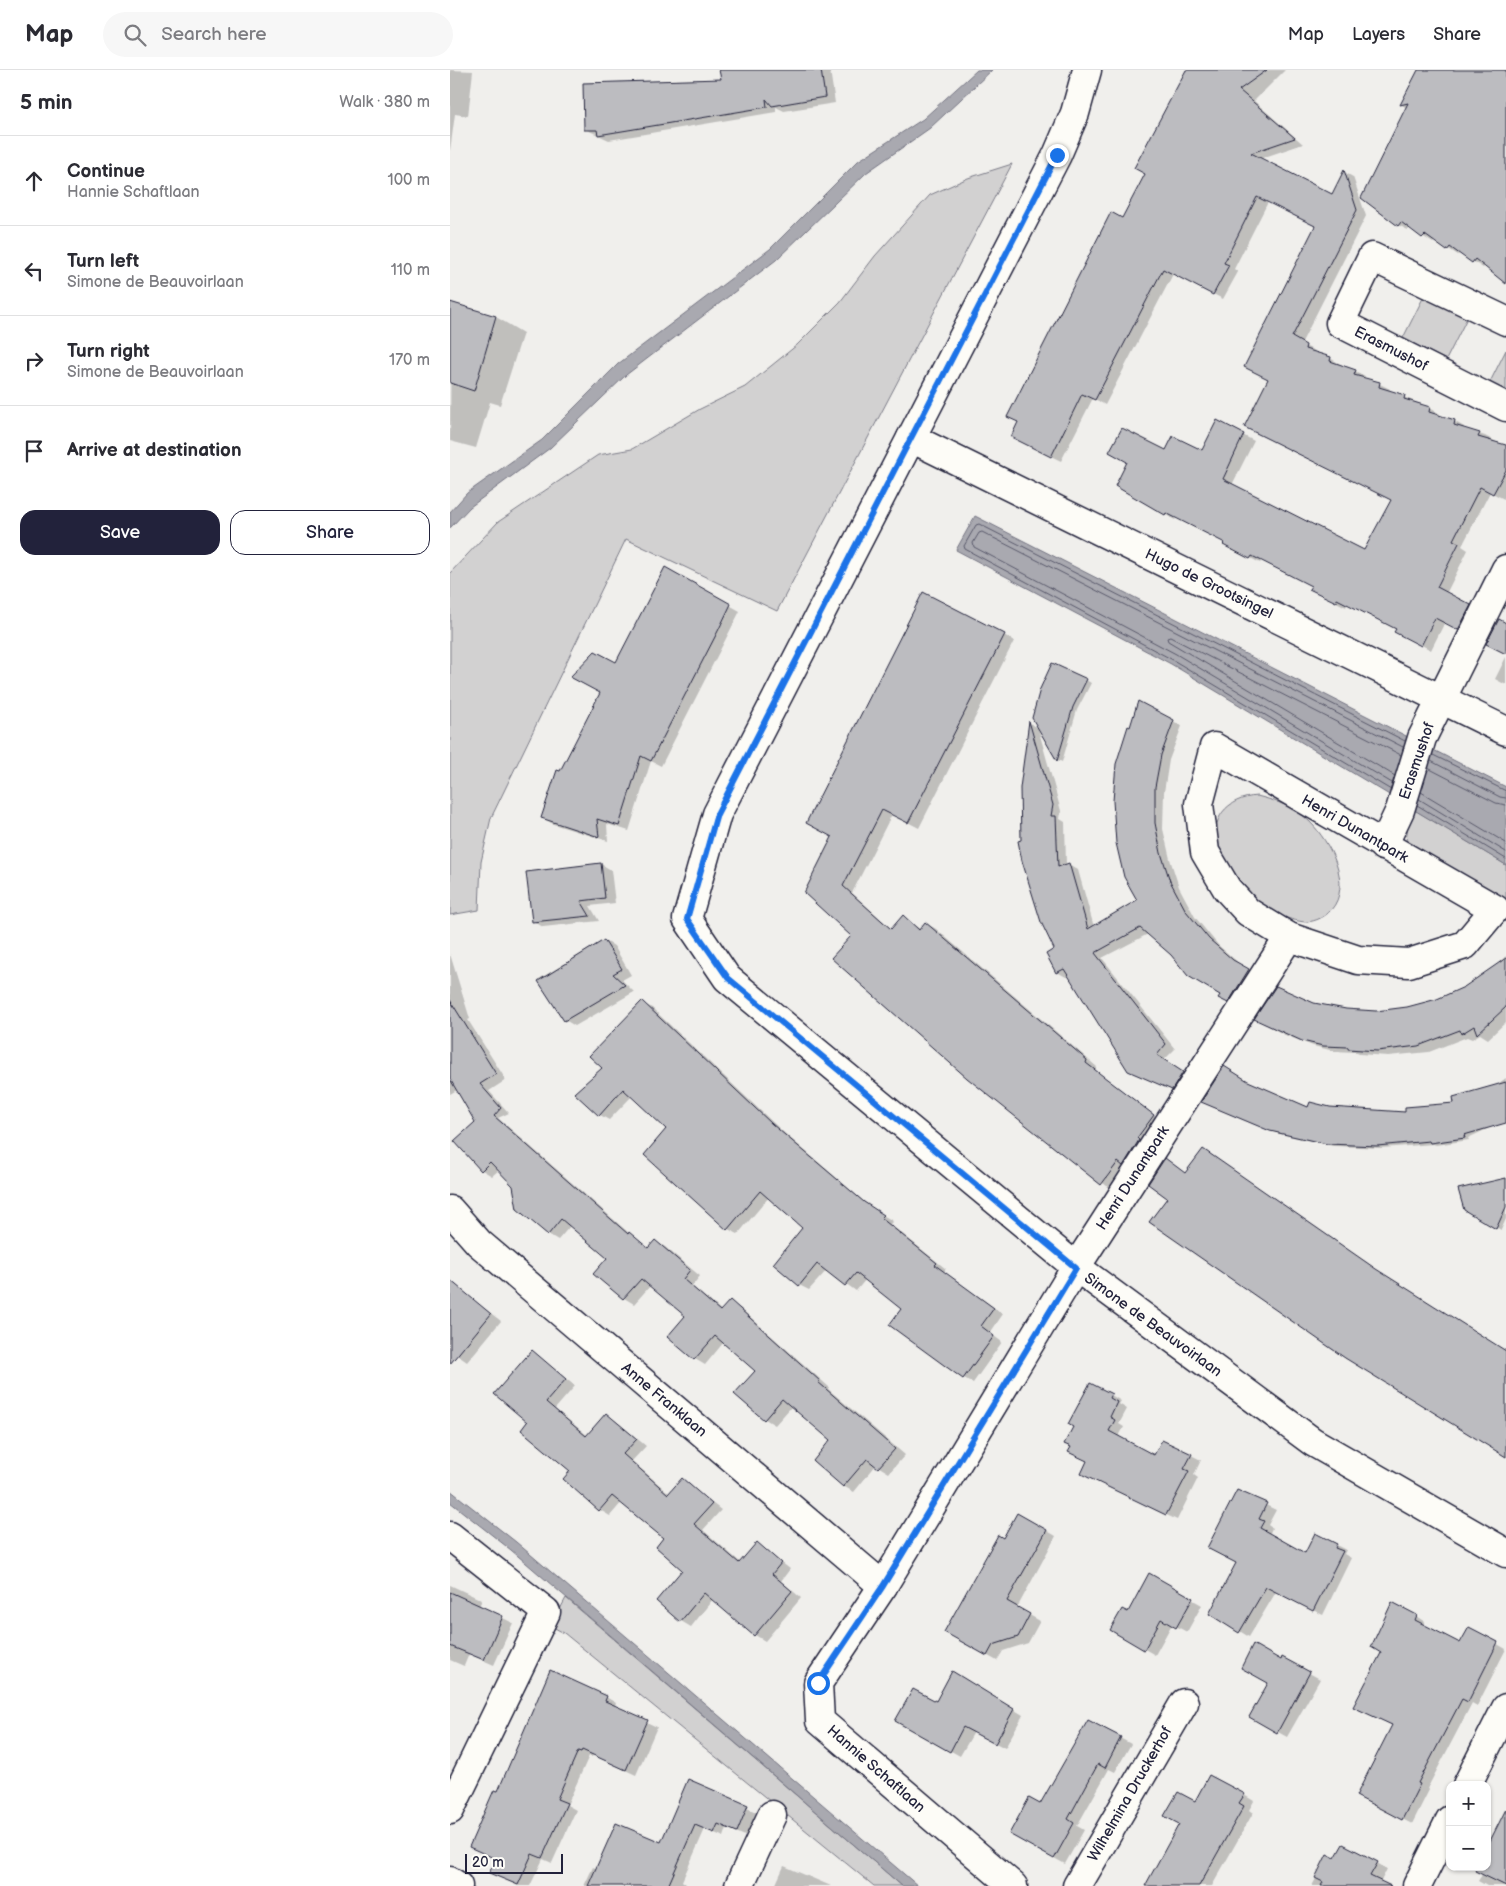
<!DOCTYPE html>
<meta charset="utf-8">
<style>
body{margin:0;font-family:"Balsamiq Sans",sans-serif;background:#f7f7f7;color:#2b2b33}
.controls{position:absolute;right:15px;bottom:15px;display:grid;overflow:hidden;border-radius:10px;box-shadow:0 1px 4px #0004}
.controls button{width:45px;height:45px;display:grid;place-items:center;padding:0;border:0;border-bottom:1px solid #e1e1e2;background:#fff;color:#2b2b33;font:25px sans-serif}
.scale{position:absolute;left:15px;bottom:12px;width:98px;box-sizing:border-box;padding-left:5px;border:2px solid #22223b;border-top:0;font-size:14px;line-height:18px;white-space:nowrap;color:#22223b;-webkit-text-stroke:4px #fdfcf7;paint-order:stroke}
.stop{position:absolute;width:15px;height:15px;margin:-11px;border:4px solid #1a73e8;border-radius:50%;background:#fff}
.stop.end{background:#1a73e8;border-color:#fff;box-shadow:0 1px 5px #0008}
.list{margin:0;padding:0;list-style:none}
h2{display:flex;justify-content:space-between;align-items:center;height:65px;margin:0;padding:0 20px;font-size:21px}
h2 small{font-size:16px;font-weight:400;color:#7c7c81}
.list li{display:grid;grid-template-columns:32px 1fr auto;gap:15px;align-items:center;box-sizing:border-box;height:90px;padding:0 20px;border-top:1px solid #e1e1e2}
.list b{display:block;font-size:19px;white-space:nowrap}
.list p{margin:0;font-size:16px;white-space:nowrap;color:#7c7c81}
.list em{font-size:16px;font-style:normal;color:#7c7c81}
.actions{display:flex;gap:10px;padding:15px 20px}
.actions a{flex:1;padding:11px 0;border:1px solid #22223b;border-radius:15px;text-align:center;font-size:18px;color:#22223b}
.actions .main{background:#22223b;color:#fff}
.icon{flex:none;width:28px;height:28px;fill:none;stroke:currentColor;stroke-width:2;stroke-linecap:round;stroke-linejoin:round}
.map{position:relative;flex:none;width:1056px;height:1816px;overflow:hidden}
header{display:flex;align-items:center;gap:30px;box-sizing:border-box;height:70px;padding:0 25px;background:#fff;border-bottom:1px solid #e1e1e2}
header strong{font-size:24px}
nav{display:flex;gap:28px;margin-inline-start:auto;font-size:18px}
.search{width:350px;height:45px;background:#f7f7f7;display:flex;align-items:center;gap:12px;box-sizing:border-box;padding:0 18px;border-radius:28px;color:#7c7c81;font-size:19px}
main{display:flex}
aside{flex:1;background:#fff}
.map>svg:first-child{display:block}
</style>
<header>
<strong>Map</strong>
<div class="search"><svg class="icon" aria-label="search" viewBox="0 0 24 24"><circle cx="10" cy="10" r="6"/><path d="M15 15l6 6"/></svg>Search here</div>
<nav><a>Map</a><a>Layers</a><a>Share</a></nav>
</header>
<main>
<aside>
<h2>5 min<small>Walk · 380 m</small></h2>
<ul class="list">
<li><svg class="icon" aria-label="ahead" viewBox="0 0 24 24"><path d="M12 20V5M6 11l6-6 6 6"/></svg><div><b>Continue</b><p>Hannie Schaftlaan</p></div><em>100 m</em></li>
<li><svg class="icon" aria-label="left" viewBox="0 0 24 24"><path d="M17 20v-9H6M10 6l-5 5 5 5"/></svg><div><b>Turn left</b><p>Simone de Beauvoirlaan</p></div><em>110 m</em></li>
<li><svg class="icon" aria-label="right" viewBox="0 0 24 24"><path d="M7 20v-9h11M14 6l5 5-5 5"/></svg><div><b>Turn right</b><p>Simone de Beauvoirlaan</p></div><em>170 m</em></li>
<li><svg class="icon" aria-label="arrive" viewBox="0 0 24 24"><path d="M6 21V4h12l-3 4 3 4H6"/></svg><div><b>Arrive at destination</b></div></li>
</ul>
<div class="actions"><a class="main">Save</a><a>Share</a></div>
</aside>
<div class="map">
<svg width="1056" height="1816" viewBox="0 0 1056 1816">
<rect width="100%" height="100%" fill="#f0efec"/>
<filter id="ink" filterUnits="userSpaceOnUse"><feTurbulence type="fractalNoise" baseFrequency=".02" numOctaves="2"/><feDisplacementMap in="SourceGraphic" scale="10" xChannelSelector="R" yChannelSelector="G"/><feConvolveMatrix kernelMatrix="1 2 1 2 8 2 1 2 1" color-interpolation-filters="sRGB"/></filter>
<g filter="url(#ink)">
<g fill="#d2d1d1" stroke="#7a7a86">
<polygon points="562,94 327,541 176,469 41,748 31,792 29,840 0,845 0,503 48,452 148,385 182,379 250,339 295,317 347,275 390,232 425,186 480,125 518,108"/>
<polygon points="975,224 1018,246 996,290 953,268"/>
<polygon points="1056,280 1056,320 1040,312"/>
<path d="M807,726C827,731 845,737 860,752C880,772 903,815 881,840C875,847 866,851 857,852C840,852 804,836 793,823C788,818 785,809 782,803C778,796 772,788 769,780C758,749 777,728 807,726Z"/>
<polygon points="960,737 1056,795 1056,830 956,771"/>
<polygon points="116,1528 452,1816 424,1816 114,1563 101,1556"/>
</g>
<g fill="#a9a9b0" stroke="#737381">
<polygon points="527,0 542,0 480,58 416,103 326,190 176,305 100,378 20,437 0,458 0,442 17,423 92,370 168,294 320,179 408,91 473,49"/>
<polygon points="525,446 1056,717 1056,795 721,594 506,480"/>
<polygon points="0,1420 66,1472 468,1816 452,1816 61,1480 0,1432"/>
</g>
<g fill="#0003">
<polygon points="0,0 23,1 18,46 5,44 0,81"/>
<polygon points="271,0 380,0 385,33 334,41 326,37 326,42 159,70 135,59 272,10"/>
<polygon points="740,0 835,0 804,31 853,74 809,89 882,125 894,102 903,107 916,146 851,274 865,281 865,283 880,288 890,294 890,296 905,301 915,306 914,309 930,314 940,319 939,321 980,338 990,344 989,347 1004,351 1014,357 1014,359 1035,366 1056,377 1056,424 1054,429 1040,422 1012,476 1018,480 996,524 1030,541 1019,564 995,552 981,580 956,567 947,559 897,534 896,537 871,524 862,516 812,490 810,493 785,480 776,473 726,447 725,450 666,416 716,382 753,382 768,352 804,371 782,415 915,482 942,430 820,309 866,156 818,132 784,199 788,202 773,229 723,204 655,335 643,328 611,391 572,372 673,150 697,103"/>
<polygon points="969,0 1056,0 1056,210 1035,195 1033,198 1010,183 1008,185 985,170 983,173 960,158 958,160 948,155 957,38 952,35"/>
<polygon points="1,233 46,247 73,263 50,335 40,332 26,378 0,371"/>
<polygon points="215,499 290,541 211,696 201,691 179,761 157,754 158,771 103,754 93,748 110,702"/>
<polygon points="554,565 564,571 469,758 442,744 402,823 442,859 453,847 470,859 476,853 486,859 647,997 645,1000 713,1052 662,1120 556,1038 403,866 355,823"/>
<polygon points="1056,587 1056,615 1045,609"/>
<polygon points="636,610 641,613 627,640 612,692 608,690 583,648"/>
<polygon points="723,651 732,656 719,690 714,722 713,759 720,789 729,817 745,847 768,875 792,896 807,905 787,937 770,927 772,925 698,864 652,888 725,979 714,990 741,1008 731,1024 678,1000 620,905 616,907 607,902 605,880 572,771 571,718 580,653 588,658 611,741 610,749 615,752 616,795 619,794 628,800 644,857 689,830 668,773"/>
<polygon points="151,794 161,800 165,833 140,836 149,851 93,857 83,851"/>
<polygon points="154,870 164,876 181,905 172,910 184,922 125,956 115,950 89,909"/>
<polygon points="0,884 20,949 18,950 56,1010 39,1021 59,1043 48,1048 180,1164 199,1178 205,1171 215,1177 250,1206 242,1216 272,1241 280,1232 290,1238 379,1317 378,1319 455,1385 439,1403 426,1395 404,1422 393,1416 382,1370 342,1336 325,1355 315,1349 306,1301 274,1272 255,1295 245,1289 219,1267 237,1246 201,1215 184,1234 174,1228 145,1204 159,1188 121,1155 108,1170 98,1164 89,1125 49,1100 42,1106 32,1100 28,1051 7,1020 0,1024"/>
<polygon points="1056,886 1056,952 1038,969 1030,964 1022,969 1017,967 979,982 938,986 909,984 905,982 884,981 863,976 835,965 806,949 864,934 896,941 926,942 957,938 987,930 1015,918 1043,898"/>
<polygon points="192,933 202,938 332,1061 424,1140 443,1151 440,1154 496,1199 494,1202 553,1244 540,1263 552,1272 523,1313 514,1308 453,1239 416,1209 406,1221 377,1200 359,1220 349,1215 354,1157 319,1127 288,1164 278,1159 195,1085 218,1059 182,1026 159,1050 150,1045 153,998"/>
<polygon points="1056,1008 1056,1050 1018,1068 1019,1070 986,1075 983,1074 932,1078 883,1076 826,1063 757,1034 798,1012 859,1038 957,1044 1006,1034 1050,1015 1049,1013"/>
<polygon points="1056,1136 1056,1149 1051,1160 1015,1139"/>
<polygon points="9,1219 51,1251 17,1292 0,1280 0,1230"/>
<polygon points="82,1281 125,1316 105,1339 138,1366 156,1345 166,1351 196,1376 182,1391 220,1424 232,1410 271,1440 253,1460 291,1493 307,1474 340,1499 331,1511 351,1528 315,1571 305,1565 263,1529 241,1557 231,1551 234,1500 215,1468 172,1432 160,1446 150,1440 122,1401 79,1352"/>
<polygon points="661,1325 671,1331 669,1334 677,1339 669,1354 674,1357 668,1368 705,1386 741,1385 751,1390 744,1405 748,1408 727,1450 642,1409 639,1391 615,1374"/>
<polygon points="787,1421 826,1440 818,1455 822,1458 819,1465 856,1484 886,1475 896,1480 894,1484 901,1488 873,1545 826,1522 799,1567 761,1543 787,1493"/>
<polygon points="568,1444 606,1466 567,1538 590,1551 578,1573 553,1581 547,1591 496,1562"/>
<polygon points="699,1505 752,1535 737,1562 722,1554 705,1585 661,1560 679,1544"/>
<polygon points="0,1515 32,1530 29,1536 63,1553 44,1595 19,1584 14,1596 0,1590"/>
<polygon points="966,1546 975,1552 973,1556 1011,1575 1019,1558 1056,1579 1027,1636 1022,1633 977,1719 979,1720 962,1754 917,1731 943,1656 905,1637"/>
<polygon points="833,1589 870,1609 837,1667 801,1647"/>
<polygon points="503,1603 573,1645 555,1678 524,1662 510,1686 447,1651 486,1633"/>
<polygon points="156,1627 166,1633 164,1637 207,1657 186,1705 143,1685 142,1687 139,1686 117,1735 126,1740 102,1793 93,1789 80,1816 69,1816 51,1808 47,1790 38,1785"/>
<polygon points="638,1651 681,1674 665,1702 659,1699 627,1756 634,1760 615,1794 560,1764 591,1736"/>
<polygon points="238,1711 306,1742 297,1767 277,1758 274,1767 255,1759 232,1811 236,1814 235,1816 134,1816 143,1797 147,1799 211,1774"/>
<polygon points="794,1725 804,1731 799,1740 803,1743 762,1816 696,1816 745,1733"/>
<polygon points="1056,1756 1056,1816 1037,1816 1028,1811 1037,1797"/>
<polygon points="878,1786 886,1790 927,1793 937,1799 930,1813 932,1816 862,1816"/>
<polygon points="334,1796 381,1816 325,1816"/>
</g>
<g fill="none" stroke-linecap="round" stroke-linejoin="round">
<g stroke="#58586a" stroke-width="1">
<polyline points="983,685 1056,721"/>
<polyline points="981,691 1050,727 1056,728"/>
<polyline points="978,698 1046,733 1056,735"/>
<polyline points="945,706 718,571 717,568 720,567 951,685"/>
<polyline points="942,713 726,584 524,477 523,473 529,463 532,462 953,677"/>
<polyline points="941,720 723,590 515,479 514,476 526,455 529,454 955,671"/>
<polyline points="971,722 1056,773"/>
<polyline points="969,729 1056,782"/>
<polyline points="967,735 1056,789"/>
</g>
</g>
<g fill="#bcbcc0" stroke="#22223b">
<polygon points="269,0 371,0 375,27 322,36 316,29 317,37 148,65 147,60 134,60 133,13 271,9"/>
<polygon points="736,0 817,0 789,20 845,68 801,83 882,124 894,100 907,140 842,267 856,275 855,279 881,287 880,291 906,300 904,305 930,312 929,317 955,325 954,329 980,337 979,342 1005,350 1004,355 1030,363 1028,367 1056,375 1056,400 1043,424 1030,417 1003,470 1009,473 987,517 1021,535 1008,560 985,548 971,576 944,562 946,559 887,529 886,532 859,519 861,516 802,486 800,489 773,475 775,473 716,443 715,445 665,416 677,392 659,382 672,358 716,380 723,366 752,380 767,350 794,364 773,409 914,480 941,430 794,357 818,309 794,297 865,156 807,127 774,193 779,195 763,225 713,199 645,330 632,324 601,387 561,367 568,352 557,347 661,142 672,148 695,104 684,98"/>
<polygon points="968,0 1056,0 1056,214 1025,189 1022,193 1000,177 997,181 975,165 972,168 951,152 948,156 911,128 958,33 950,35"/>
<polygon points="0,232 46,246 24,321 0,313"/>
<polygon points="215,497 281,534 268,561 201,691 191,686 169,756 147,749 149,767 91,748 107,700 110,701 150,623 120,607 145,581 166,592"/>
<polygon points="473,522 555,564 458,753 432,740 393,816 441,859 453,845 469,860 475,852 637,990 636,993 704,1045 687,1068 689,1070 673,1096 668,1092 651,1115 517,1008 381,888 401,866 354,823 382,767 356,753"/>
<polygon points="1049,549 1056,553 1056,584 1036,574"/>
<polygon points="602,593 637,609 623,637 607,691 582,648 590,619"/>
<polygon points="688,631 724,650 711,685 705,717 705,753 711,783 720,811 736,841 759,869 783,890 799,899 778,933 768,928 770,925 738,906 721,885 690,858 645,883 716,974 707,985 733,1002 722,1020 678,1001 614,899 606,903 596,884 604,879 591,852 572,791 568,771 571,770 570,718 579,651 603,735 601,746 606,746 608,797 619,793 638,859 687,830 674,807 666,773 663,731 666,694 678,656 680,657"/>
<polygon points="151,793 155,828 131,831 140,846 82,852 76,802"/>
<polygon points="154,870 172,899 163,904 175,915 114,951 88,911"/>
<polygon points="1056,888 1056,937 1027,964 1024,956 1011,964 1010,960 968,976 927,981 898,979 898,977 873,976 852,971 804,949 826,916 864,933 896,939 926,941 957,937 987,929 1014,917"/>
<polygon points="0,930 46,1004 30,1014 51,1038 44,1046 178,1164 179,1162 198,1178 205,1170 240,1200 233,1209 270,1241 280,1230 370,1311 368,1312 445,1379 428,1398 417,1389 393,1417 363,1391 380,1370 332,1329 314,1350 284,1324 305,1301 265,1266 244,1290 217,1267 235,1246 191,1209 173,1229 143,1204 157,1188 111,1149 98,1165 67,1139 63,1116 40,1092 31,1101 4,1071 25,1052 0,1009"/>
<polygon points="192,931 322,1054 414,1132 434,1145 431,1148 487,1193 485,1195 544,1238 531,1256 544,1266 513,1309 439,1255 451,1239 406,1203 395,1216 367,1194 349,1216 323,1194 352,1158 310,1121 277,1160 194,1085 216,1059 173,1019 149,1046 124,1023 152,998 139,986"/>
<polygon points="774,996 798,1011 858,1037 860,1032 880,1037 955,1042 955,1037 1004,1033 1003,1027 1056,1012 1056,1053 1014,1065 1015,1068 980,1073 979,1071 927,1076 877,1074 820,1061 751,1032"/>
<polygon points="753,1079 926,1199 1056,1281 1056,1387 895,1288 699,1152 717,1128 698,1114 715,1088 735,1103"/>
<polygon points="1056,1108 1056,1137 1046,1159 1014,1140 1008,1119"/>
<polygon points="0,1210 41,1244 0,1294"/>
<polygon points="82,1280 116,1309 96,1332 136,1366 156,1343 187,1369 173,1384 218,1424 232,1408 262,1434 244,1454 289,1493 307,1472 331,1493 322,1504 342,1521 304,1566 254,1523 230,1552 206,1531 232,1500 206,1477 213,1468 162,1426 149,1441 113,1409 120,1401 71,1360 77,1352 44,1324"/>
<polygon points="640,1313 662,1324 660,1328 667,1332 660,1347 665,1350 659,1361 704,1385 712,1370 742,1384 734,1399 739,1401 716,1445 631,1404 637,1391 618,1382 621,1377 614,1374 623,1357 618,1354"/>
<polygon points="787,1420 817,1433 809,1449 814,1451 810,1458 855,1483 865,1463 887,1474 885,1478 893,1481 863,1541 816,1517 789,1563 759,1544 786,1493 757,1478"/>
<polygon points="567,1443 597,1460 557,1531 580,1544 568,1567 543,1575 537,1586 494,1562 548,1465 553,1468"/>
<polygon points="699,1503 743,1528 726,1558 711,1549 694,1580 660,1560 672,1539 678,1542"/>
<polygon points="0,1522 53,1546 34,1590 0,1576"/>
<polygon points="942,1532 967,1545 965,1550 1010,1573 1019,1557 1048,1572 1018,1632 1012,1629 968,1713 970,1714 952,1750 906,1726 942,1655 903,1637 931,1583 921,1577"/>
<polygon points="803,1574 831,1590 832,1587 860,1602 827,1663 799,1647 818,1613 791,1598"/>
<polygon points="100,1600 157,1626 155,1631 198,1650 176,1700 132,1680 131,1682 128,1681 107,1729 117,1733 92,1788 82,1784 68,1815 39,1803 46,1789 19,1777 44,1720 48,1721"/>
<polygon points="502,1601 564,1639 545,1674 513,1657 500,1682 445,1651 463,1619 486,1631"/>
<polygon points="638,1650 671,1667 655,1698 648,1694 618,1749 624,1753 604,1789 559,1764 579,1728 590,1734"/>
<polygon points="759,1705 795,1724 789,1733 794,1736 749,1816 695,1816 729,1754 714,1746 728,1722 745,1731"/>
<polygon points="238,1709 298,1735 287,1762 268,1754 264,1763 245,1755 218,1816 138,1816 166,1753 211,1772"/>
<polygon points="1056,1739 1056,1816 1025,1801 1027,1797 1037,1797 1037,1777"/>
<polygon points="893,1774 928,1792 920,1806 941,1816 871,1816 873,1812 865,1808 877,1784 885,1788"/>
</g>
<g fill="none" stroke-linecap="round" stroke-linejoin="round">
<g stroke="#22223b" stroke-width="31">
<g id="minor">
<polyline points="637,0 625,43 607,85 267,744 237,849 277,908 626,1197 863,1372 1056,1483"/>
<polyline points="1056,251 922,187 890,253 1056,337"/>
<polyline points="461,368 1056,661"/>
<polygon points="764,677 1045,839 1015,875 959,893 908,890 839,867 798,842 777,819 755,782 749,734"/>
<polyline points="933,776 950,740 972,668 1056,499"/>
<polyline points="0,1140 29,1173 433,1516"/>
<polyline points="0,1466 96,1542 0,1740"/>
<polyline points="1017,1715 1056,1638"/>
<polyline points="0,1811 8,1816"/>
<polyline points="289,1816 322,1745"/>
<polyline points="563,1816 370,1651 368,1613 433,1516 626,1197 839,867"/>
<polyline points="627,1816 734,1633"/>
<polyline points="967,1816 1000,1750"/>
</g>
</g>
<use href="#minor" stroke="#fdfcf7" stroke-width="28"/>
</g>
</g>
<g fill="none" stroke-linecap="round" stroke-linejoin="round" filter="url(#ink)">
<polyline stroke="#1a73e8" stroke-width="6" points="368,1613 433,1516 626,1198 278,908 237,849 267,744 607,85"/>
</g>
<g text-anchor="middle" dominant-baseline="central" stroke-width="4" stroke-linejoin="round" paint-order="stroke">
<g font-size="15" fill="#22223b" stroke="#fdfcf7">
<text transform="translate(941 279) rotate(27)">Erasmushof</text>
<text transform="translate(759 514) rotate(26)">Hugo de Grootsingel</text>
<text transform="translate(967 691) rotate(-71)">Erasmushof</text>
<text transform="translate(905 759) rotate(30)">Henri Dunantpark</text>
<text transform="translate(683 1108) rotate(-57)">Henri Dunantpark</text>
<text transform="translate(703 1255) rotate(36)">Simone de Beauvoirlaan</text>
<text transform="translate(214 1330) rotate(40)">Anne Franklaan</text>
<text transform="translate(426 1699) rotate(41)">Hannie Schaftlaan</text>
<text transform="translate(680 1724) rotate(-60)">Wilhelmina Druckerhof</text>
</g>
</g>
</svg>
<div class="controls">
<button>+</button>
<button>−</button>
</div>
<div class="scale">20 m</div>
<div class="stop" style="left:368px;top:1613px"></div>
<div class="stop end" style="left:607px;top:85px"></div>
</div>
</main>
